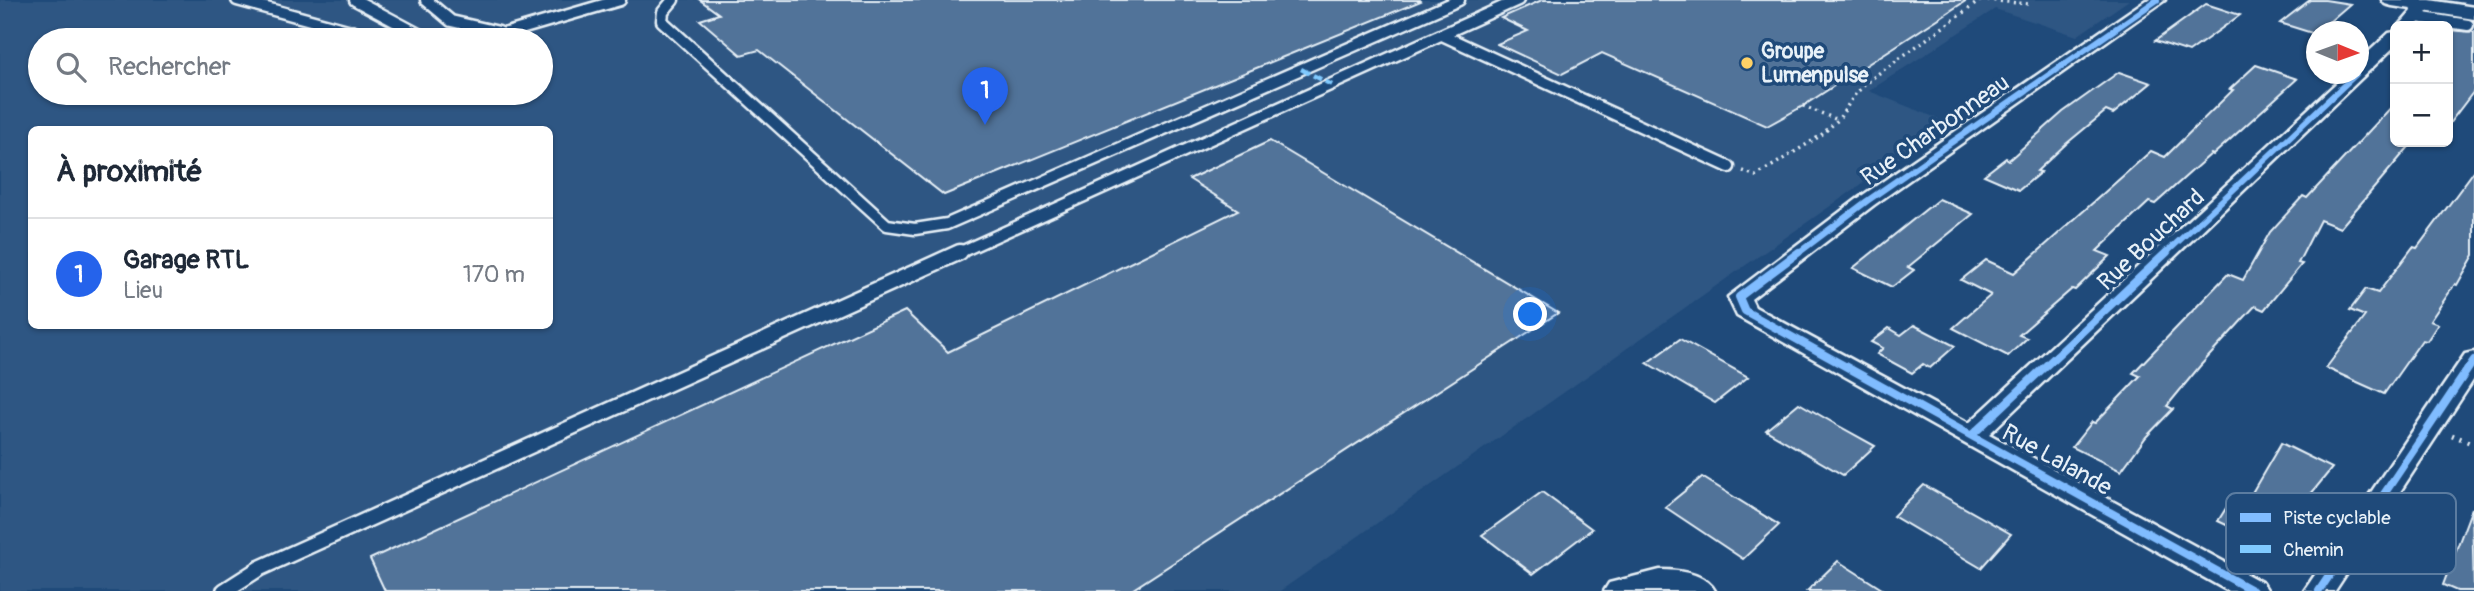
<!DOCTYPE html>
<html lang="fr">
<meta charset="utf-8">
<style>
body{margin:0;font-family:Pangolin,sans-serif;background:#f6f6f7;color:#1f2937}
.controls{position:absolute;right:21px;top:21px;display:grid;overflow:hidden;border-radius:10px;box-shadow:0 2px 5px #0004}
.controls button{width:63px;height:63px;display:grid;place-items:center;padding:0;border:0;border-bottom:2px solid #e0e1e3;background:#fff;color:#1f2937;font:35px sans-serif}
.compass{position:absolute;left:2306px;top:21px;width:63px;height:63px;border-radius:50%;background:#fff;box-shadow:0 2px 5px #0004;rotate:91deg}
.you{position:absolute;left:1531px;top:315px;width:24px;height:24px;margin:-18px;border:5px solid #fff;border-radius:50%;background:#1a73e8;box-shadow:0 0 0 10px #1a73e833}
.badge{display:grid;place-items:center;width:46px;height:46px;border-radius:50%;background:#2563eb;color:#fff;font-size:23px;font-weight:700}
.pin{position:absolute;translate:-50% -58px;filter:drop-shadow(0 2px 4px #0008)}
.pin::after{content:'';position:absolute;top:37px;width:24px;height:21px;background:inherit;clip-path:polygon(0 0,100% 0,50% 100%)}
.list{margin:0;padding:0;list-style:none}
h2{display:flex;justify-content:space-between;align-items:center;height:91px;margin:0;padding:0 28px;font-size:30px}
h2 small{font-size:23px;font-weight:400;color:#747a83}
.list li{display:grid;grid-template-columns:46px 1fr auto;gap:21px;align-items:center;box-sizing:border-box;height:112px;padding:0 28px;border-top:2px solid #e0e1e3}
.list b{display:block;font-size:26px;white-space:nowrap}
.list p{margin:0;font-size:23px;white-space:nowrap;color:#747a83}
.list em{font-size:23px;font-style:normal;color:#747a83}
.icon{flex:none;width:38px;height:38px;fill:none;stroke:currentColor;stroke-width:2;stroke-linecap:round;stroke-linejoin:round}
.map{position:relative;flex:none;width:2474px;height:591px;overflow:hidden}
.search{position:absolute;background:#fff;box-shadow:0 2px 5px #0004;left:28px;top:28px;width:525px;height:77px;display:flex;align-items:center;gap:18px;box-sizing:border-box;padding:0 24px;border-radius:38px;color:#747a83;font-size:26px}
.panel{position:absolute;background:#fff;box-shadow:0 2px 5px #0004;left:28px;top:126px;width:525px;height:203px;border-radius:10px}
.map>svg:first-child{display:block}
</style>
<div class="map">
<svg width="2474" height="591" viewBox="0 0 2474 591">
<rect width="100%" height="100%" fill="#1f4a7a"/>
<filter id="ink" filterUnits="userSpaceOnUse"><feTurbulence type="fractalNoise" baseFrequency=".0143" numOctaves="2"/><feDisplacementMap in="SourceGraphic" scale="14" xChannelSelector="R" yChannelSelector="G"/><feConvolveMatrix kernelMatrix="1 2 1 2 8 2 1 2 1" color-interpolation-filters="sRGB"/></filter>
<g filter="url(#ink)">
<path fill="#2e5683" fill-rule="evenodd" d="M0,0H2129L2077,36L1995,9L1869,91L1949,123L1280,591H0ZM40,40H541V93H40ZM32,130H550V326H32Z"/>
<g fill="#517399" stroke="#e8f1f8" stroke-width="2">
<polygon points="700,0 1420,0 1421,1 944,195 759,50 741,55 700,20 719,14"/>
<polygon points="1542,0 1967,0 1803,106 1767,126 1602,53 1562,74 1497,44 1528,31 1501,18"/>
<polygon points="2310,0 2325,0 2350,4 2315,34 2280,23"/>
<polygon points="2206,4 2240,15 2189,52 2155,41"/>
<polygon points="2448,30 2474,32 2474,91 2448,125"/>
<polygon points="2256,65 2297,79 2213,155 2211,154 2155,204 2149,202 2097,251 2110,256 2075,290 2072,289 2019,335 2027,338 2008,356 1953,328 1991,295 1961,280 1986,260 2014,273 2151,151 2165,157 2233,90 2230,89"/>
<polygon points="2119,72 2151,83 2113,114 2106,111 2066,144 2037,171 2041,172 2019,190 1984,175 2006,158 2009,160 2063,112"/>
<polygon points="2395,103 2395,142 2413,142 2340,228 2320,220 2298,263 2302,264 2264,310 2255,306 2200,366 2167,406 2173,409 2146,437 2121,471 2072,447 2092,422 2095,423 2140,376 2133,373 2228,274 2243,280 2270,232 2303,196 2307,198"/>
<polygon points="1270,141 1558,313 1130,591 385,591 370,559 905,311 948,352 1238,210 1189,179"/>
<polygon points="2474,171 2474,255 2457,285 2455,284 2430,321 2438,324 2427,341 2422,340 2384,394 2326,368 2365,316 2350,310 2366,289 2378,293 2413,247 2417,248"/>
<polygon points="1939,199 1973,214 1908,267 1914,270 1892,287 1853,268"/>
<polygon points="1914,325 1955,346 1930,368 1923,364 1912,373 1877,354 1883,348 1871,342 1889,328 1901,335"/>
<polygon points="1680,339 1748,377 1715,403 1647,363"/>
<polygon points="1799,403 1837,425 1875,446 1843,475 1766,430"/>
<polygon points="2281,443 2332,468 2310,495 2299,515 2293,513 2275,548 2218,521 2233,497 2246,503"/>
<polygon points="1702,477 1779,525 1743,559 1665,507"/>
<polygon points="1924,485 2011,534 1981,568 1893,516"/>
<polygon points="1542,492 1592,529 1533,574 1482,535"/>
<polygon points="2472,508 2474,591 2457,591 2443,585"/>
<polygon points="1838,561 1885,591 1807,591"/>
</g>
<g fill="none" stroke-linecap="round" stroke-linejoin="round">
<g stroke="#e8f1f8" stroke-width="15">
<g id="service-far1">
<polyline points="237,0 373,37 428,39"/>
<polyline points="355,0 428,39 441,40"/>
<polyline points="426,0 451,21 499,32"/>
<polyline points="673,0 663,12 662,21 887,225 915,229 947,224 1459,0"/>
<polyline points="2417,17 2468,25"/>
<polyline points="1442,35 1729,167"/>
<polyline points="471,40 507,33 620,0"/>
<polyline points="956,254 1518,0"/>
</g>
</g>
<g stroke="#e8f1f8" stroke-width="19">
<polyline id="service" points="224,591 260,568 960,252"/>
</g>
<g stroke="#e8f1f8" stroke-width="5">
<g id="minor">
<polygon points="2146,0 2165,0 1874,205 1751,299 1755,307 1969,423 2346,74 2358,74 2358,62 2389,33 2395,32 2395,46 1989,434 2263,583 2268,591 2228,591 1737,316 1728,297 1860,197"/>
<polygon points="2410,0 2426,0 2428,12 2416,26 2399,26 2412,11"/>
<polygon points="2474,352 2474,379 2335,591 2304,591 2465,354"/>
<path d="M1660,570C1679,570 1705,573 1715,591H1604L1609,583Z"/>
</g>
</g>
<g stroke="#e8f1f8" stroke-width="5">
<polygon id="tertiary" points="2382,0 2430,0 2474,7 2474,19 2392,6 2385,4"/>
</g>
<g stroke="#e8f1f8" stroke-width="3.5" stroke-dasharray="2 4.5" stroke-linecap="butt">
<polyline points="1987,0 2028,4 2028,0"/>
<polyline points="1803,106 1838,120"/>
<polyline points="1743,171 1756,176 1820,136 1838,120 1856,93 1875,76 1981,0"/>
</g>
<polyline stroke="#e8f1f8" stroke-width="5" stroke-dasharray="2 6" stroke-linecap="butt" points="2452,435 2474,444"/>
<use href="#service-far1" stroke="#1f4a7a" stroke-width="10"/>
<use href="#service" stroke="#1f4a7a" stroke-width="14"/>
<use href="#minor" fill="#1f4a7a" fill-rule="evenodd"/>
<use href="#tertiary" fill="#1f4a7a" fill-rule="evenodd"/>
<polyline stroke="#80caff" stroke-width="4.5" stroke-dasharray="9 4.5" stroke-linecap="butt" points="1301,69 1332,85"/>
<g stroke="#1f4a7a" stroke-width="10">
<g id="cycleway-far1">
<polyline points="1797,254 1867,201 2157,0"/>
<polyline points="2165,254 2356,74"/>
</g>
</g>
<g stroke="#1f4a7a" stroke-width="12">
<g id="cycleway">
<polyline points="1799,252 1739,297 1745,311 2253,591"/>
<polyline points="1972,435 2167,252"/>
<polyline points="2319,591 2474,360"/>
</g>
</g>
<use href="#cycleway-far1" stroke="#80bcff" stroke-width="6"/>
<use href="#cycleway" stroke="#80bcff" stroke-width="8"/>
</g>
</g>
<circle fill="#ffd166" stroke="#1f4a7a" stroke-width="2.5" cx="1747" cy="63" r="7"/>
<g text-anchor="middle" dominant-baseline="central" stroke-width="7" stroke-linejoin="round" paint-order="stroke">
<g font-size="21" font-weight="bold" fill="#e8f1f8" stroke="#1f4a7a" text-anchor="start">
<text x="1761" y="51">Groupe<tspan x="1761" dy="24">Lumenpulse</tspan></text>
</g>
<g font-size="24" fill="#e8f1f8" stroke="#1f4a7a">
<text transform="translate(1935 130) rotate(-35)">Rue Charbonneau</text>
<text transform="translate(2151 240) rotate(-43)">Rue Bouchard</text>
<text transform="translate(2057 460) rotate(29)">Rue Lalande</text>
</g>
</g>
<rect x="2226" y="493" width="230" height="81" rx="10" fill="#1f4a7a" stroke="#5b7ca0" stroke-width="2"/>
<rect x="2240" y="513" width="31" height="9" fill="#80bcff"/>
<rect x="2240" y="545" width="31" height="8" fill="#80caff"/>
<g font-size="19" fill="#e8f1f8">
<text x="2283" y="524">Piste cyclable</text>
<text x="2283" y="556">Chemin</text>
</g>
</svg>
<div class="controls">
<button>+</button>
<button>−</button>
</div>
<svg class="compass" viewBox="-18 -18 36 36"><path d="M0-13l5 13h-10z" fill="#e53935"/><path d="M0 13l5-13h-10z" fill="#747a83"/></svg>
<div class="you"></div>
<div class="pin badge" style="left:985px;top:125px">1</div>
<div class="search"><svg class="icon" aria-label="search" viewBox="0 0 24 24"><circle cx="10" cy="10" r="6"/><path d="M15 15l6 6"/></svg>Rechercher</div>
<section class="panel">
<h2>À proximité<small></small></h2>
<ul class="list">
<li><span class="badge">1</span><div><b>Garage RTL</b><p>Lieu</p></div><em>170 m</em></li>
</ul>
</section>
</div>
